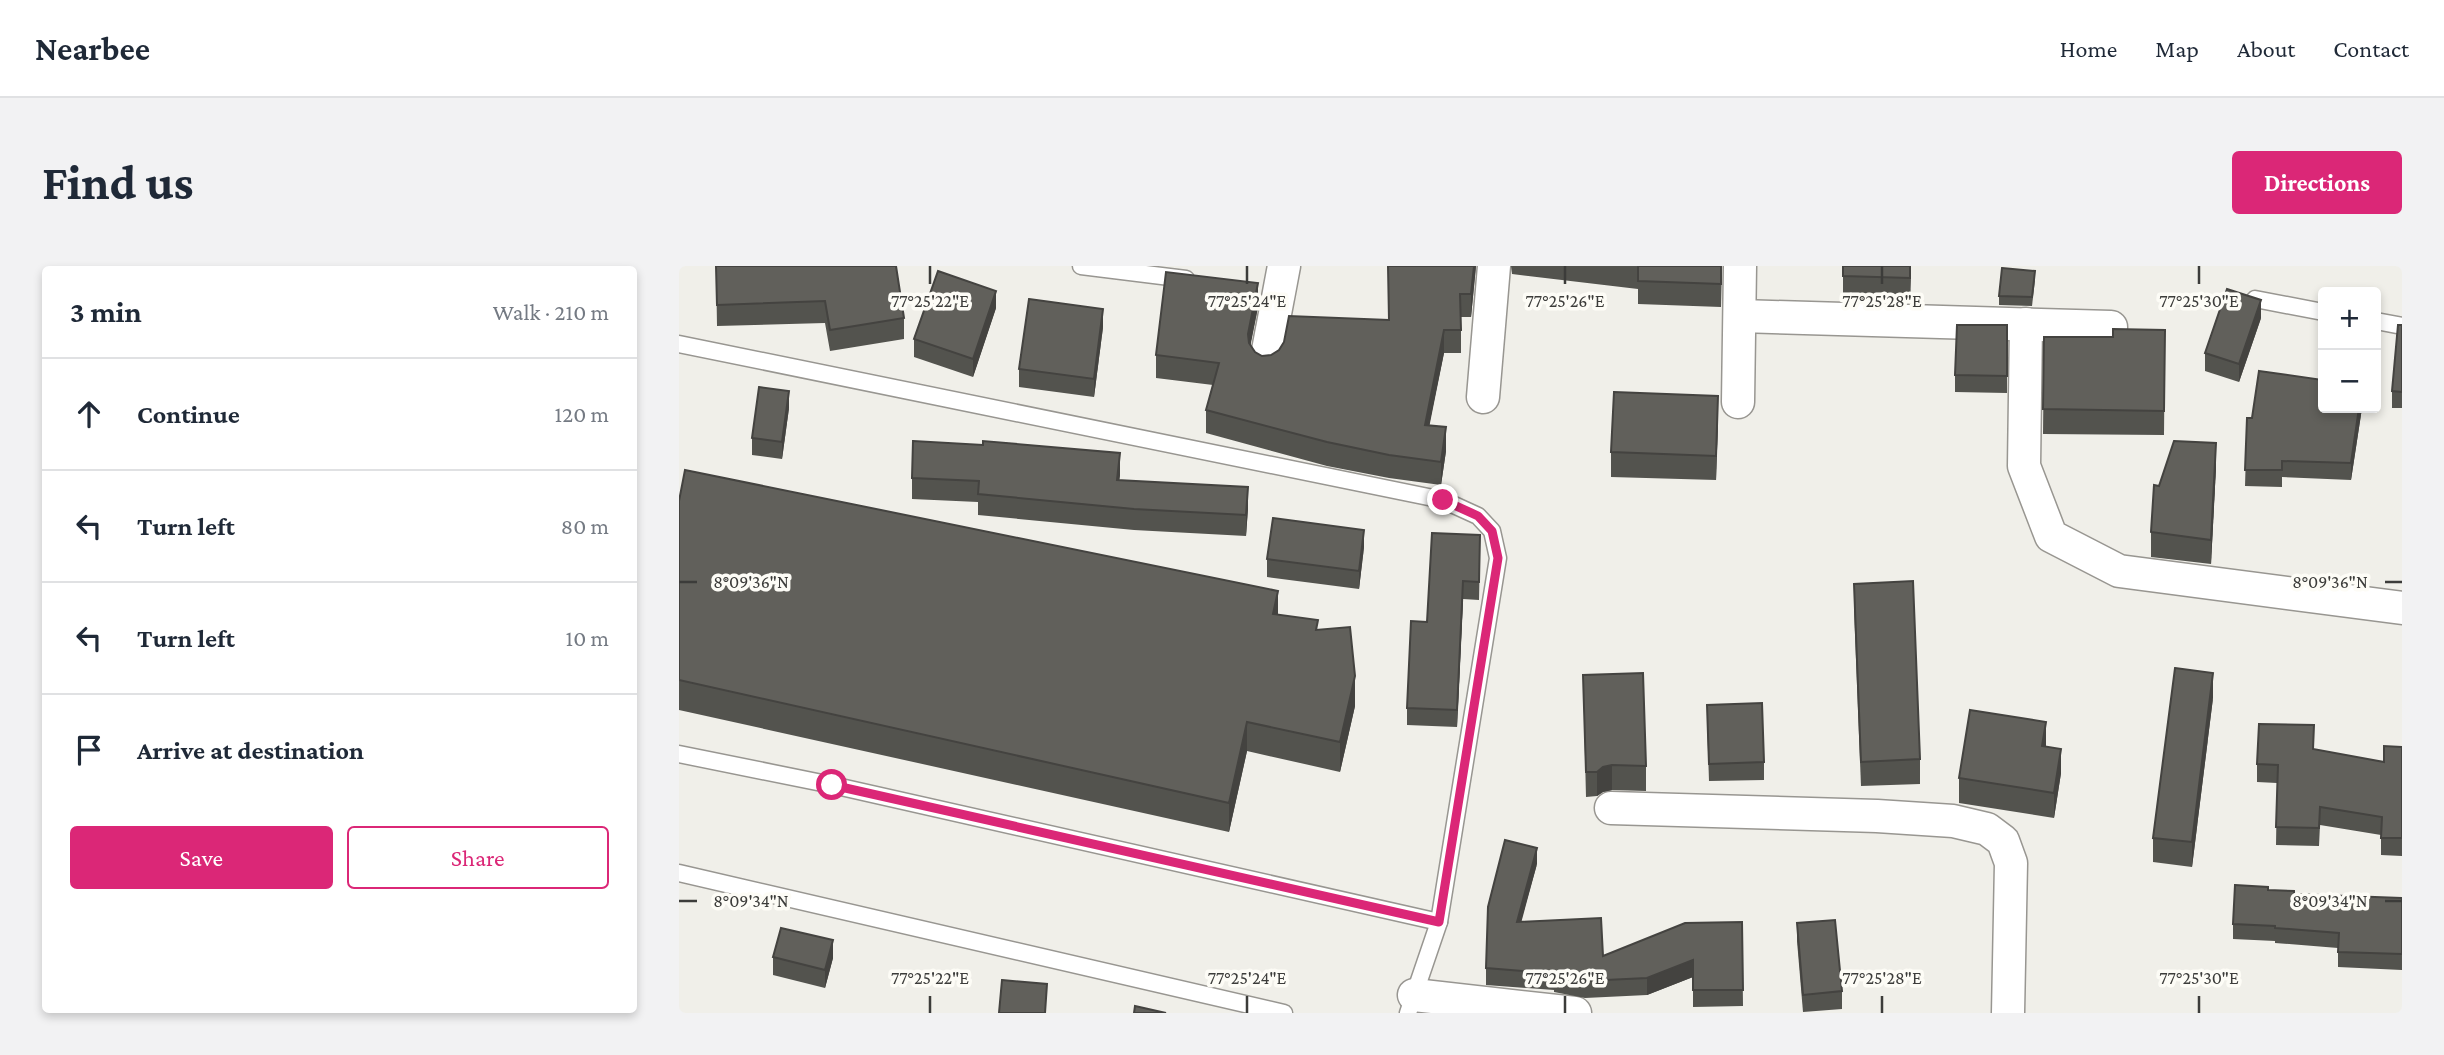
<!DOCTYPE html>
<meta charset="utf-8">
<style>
body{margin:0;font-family:"Crimson Pro",serif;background:#f2f2f3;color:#1f2937}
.controls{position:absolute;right:21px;top:21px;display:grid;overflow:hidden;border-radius:7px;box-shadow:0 4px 10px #0003}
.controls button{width:63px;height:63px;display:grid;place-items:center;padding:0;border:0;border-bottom:2px solid #e0e1e3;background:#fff;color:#1f2937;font:35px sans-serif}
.stop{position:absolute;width:21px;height:21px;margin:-16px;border:5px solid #db2777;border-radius:50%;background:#fff}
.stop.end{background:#db2777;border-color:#fff;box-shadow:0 2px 7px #0008}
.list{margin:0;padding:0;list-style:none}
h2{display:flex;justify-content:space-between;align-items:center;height:91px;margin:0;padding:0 28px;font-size:30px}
h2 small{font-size:23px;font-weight:400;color:#747a83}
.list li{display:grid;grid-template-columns:46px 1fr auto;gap:21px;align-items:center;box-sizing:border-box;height:112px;padding:0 28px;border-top:2px solid #e0e1e3}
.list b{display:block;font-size:26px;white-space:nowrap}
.list em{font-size:23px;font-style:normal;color:#747a83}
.actions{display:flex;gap:14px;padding:21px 28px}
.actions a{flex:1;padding:16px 0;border:2px solid #db2777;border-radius:7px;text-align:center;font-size:24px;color:#db2777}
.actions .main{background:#db2777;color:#fff}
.icon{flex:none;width:38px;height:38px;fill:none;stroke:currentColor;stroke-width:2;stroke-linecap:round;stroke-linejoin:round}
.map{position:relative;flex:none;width:1723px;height:747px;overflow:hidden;border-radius:7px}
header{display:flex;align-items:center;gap:42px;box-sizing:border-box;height:98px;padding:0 35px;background:#fff;border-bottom:2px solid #e0e1e3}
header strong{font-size:33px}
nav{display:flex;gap:38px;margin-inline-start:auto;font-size:24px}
.intro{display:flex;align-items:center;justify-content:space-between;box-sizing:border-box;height:168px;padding:0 42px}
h1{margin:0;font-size:49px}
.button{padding:18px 32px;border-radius:7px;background:#db2777;color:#fff;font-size:24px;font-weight:700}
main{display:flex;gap:42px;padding:0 42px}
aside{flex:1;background:#fff;border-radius:7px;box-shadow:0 4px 10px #0003}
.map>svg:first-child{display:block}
</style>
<header>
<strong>Nearbee</strong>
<nav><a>Home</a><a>Map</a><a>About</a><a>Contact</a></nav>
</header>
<div class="intro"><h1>Find us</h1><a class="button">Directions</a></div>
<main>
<aside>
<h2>3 min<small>Walk · 210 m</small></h2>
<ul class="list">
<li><svg class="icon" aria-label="ahead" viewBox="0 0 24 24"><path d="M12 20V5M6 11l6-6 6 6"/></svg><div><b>Continue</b></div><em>120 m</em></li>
<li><svg class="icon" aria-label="left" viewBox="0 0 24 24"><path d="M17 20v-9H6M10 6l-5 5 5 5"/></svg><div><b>Turn left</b></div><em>80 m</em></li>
<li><svg class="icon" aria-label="left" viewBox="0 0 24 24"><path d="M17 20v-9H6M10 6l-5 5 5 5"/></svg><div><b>Turn left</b></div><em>10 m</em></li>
<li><svg class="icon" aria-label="arrive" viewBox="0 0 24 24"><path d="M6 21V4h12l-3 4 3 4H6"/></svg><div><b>Arrive at destination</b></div></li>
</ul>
<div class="actions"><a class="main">Save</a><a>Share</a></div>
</aside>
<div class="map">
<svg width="1723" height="747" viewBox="0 0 1723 747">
<rect width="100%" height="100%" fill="#f0efe9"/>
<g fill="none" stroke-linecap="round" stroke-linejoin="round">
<g stroke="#989691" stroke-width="19">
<g id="lane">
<polyline points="402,0 507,13"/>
<polyline points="1576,33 1644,46"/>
<polyline points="1697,55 1723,60"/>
<polyline points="0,78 764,234 799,250 813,265 819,292 760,656 729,747"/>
<polyline points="0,488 153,519 760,656"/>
<polyline points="0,607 605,747"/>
</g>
</g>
<g stroke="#989691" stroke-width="35">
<g id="street">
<polyline points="1061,50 1432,61"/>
<polyline points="1347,58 1345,200 1372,270 1440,305 1723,342"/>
<polyline points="587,95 605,0"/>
<polyline points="804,131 815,0"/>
<polyline points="1059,136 1061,0"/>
<polyline points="932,542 1198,550 1274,555 1308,563 1324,575 1332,597 1329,747"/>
<polyline points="735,729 896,747"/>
</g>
</g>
<use href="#lane" stroke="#fff" stroke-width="16"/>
<use href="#street" stroke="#fff" stroke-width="32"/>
</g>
<g fill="#53534e">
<polygon points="37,0 225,52 225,73 151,85 146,57 38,60"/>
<polygon points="709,0 797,0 792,51 782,51 782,87 765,87 750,159 767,185 762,219 710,212 648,200 527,167 527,144 534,119 477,112 477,89 579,41 571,80 576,86 583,90 592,89 710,54"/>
<polygon points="832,0 1043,0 1042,41 959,38 959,23 833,8"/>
<polygon points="1164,0 1232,0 1231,37 1164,35"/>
<polygon points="1356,14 1353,40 1320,39 1320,30"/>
<polygon points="317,42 294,111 235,91 235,73"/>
<polygon points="1582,52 1560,116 1526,105 1526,87"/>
<polygon points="1328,59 1328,127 1276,126 1276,109"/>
<polygon points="1723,59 1723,142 1713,142 1713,125"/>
<polygon points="424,61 415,131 340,121 340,103"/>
<polygon points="1486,64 1485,169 1364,168 1365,71 1434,71"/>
<polygon points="110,142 103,193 73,189 73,172"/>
<polygon points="1683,142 1672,214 1603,211 1603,221 1566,220 1568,152"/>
<polygon points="1039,155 1037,214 932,211 932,186"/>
<polygon points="1537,201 1532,298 1472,291 1472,266 1480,220"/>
<polygon points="441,209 440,214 569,242 567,270 455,264 299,249 299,236 233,233 233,212"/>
<polygon points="0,235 599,349 639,364 676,440 661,506 568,485 550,566 0,444"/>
<polygon points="685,281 680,323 588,311 588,293"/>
<polygon points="801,287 800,334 784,333 778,461 728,459 728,442 748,356"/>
<polygon points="1175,318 1241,493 1241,518 1182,520 1175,343"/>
<polygon points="904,409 967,500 967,525 933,524 924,526 918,530 907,531"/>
<polygon points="1534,432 1513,601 1474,596 1474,572"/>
<polygon points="1028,456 1085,496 1085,514 1030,515"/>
<polygon points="1367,480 1382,507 1375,552 1280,537 1280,512"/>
<polygon points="1723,481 1723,590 1702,589 1702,569 1641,559 1640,580 1597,579 1598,517 1578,516 1578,498 1635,483 1705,496"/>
<polygon points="858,598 842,655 924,690 1063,656 1064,740 1014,741 1014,711 968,729 906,732 875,726 875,724 807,719 807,702"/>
<polygon points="1589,624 1615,628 1723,632 1723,704 1659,701 1659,682 1596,677 1596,675 1554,673 1554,658"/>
<polygon points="1118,657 1163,725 1163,743 1124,746 1118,675"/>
<polygon points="94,691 154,692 146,722 94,709"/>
</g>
<g fill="#444340">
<polygon points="795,0 797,0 792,51 792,28"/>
<polygon points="1231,0 1232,0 1231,37"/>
<polygon points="579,17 579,41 569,92 569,68"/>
<polygon points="317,25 317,42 294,111 294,93"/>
<polygon points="1582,34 1582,52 1560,116 1560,98"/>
<polygon points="424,43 424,61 415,131 415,113"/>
<polygon points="765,64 765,87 746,182 746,159"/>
<polygon points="110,125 110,142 103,193 103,176"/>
<polygon points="1039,130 1039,155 1037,214 1037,190"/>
<polygon points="1680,142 1683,142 1672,214 1672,197"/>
<polygon points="767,161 767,185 762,219 762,196"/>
<polygon points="1537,177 1537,201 1532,298 1532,274"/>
<polygon points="441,187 441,209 438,235 438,214"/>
<polygon points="569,221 569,242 567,270 567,249"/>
<polygon points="685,264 685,281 680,323 680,305"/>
<polygon points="784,315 784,333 778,461 778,444"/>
<polygon points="599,325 599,355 594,348"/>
<polygon points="1534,407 1534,432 1513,601 1513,576"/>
<polygon points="676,410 676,440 661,506 661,476"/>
<polygon points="568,456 568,485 550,566 550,537"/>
<polygon points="1367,456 1367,481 1363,480"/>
<polygon points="1382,483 1382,507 1375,552 1375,527"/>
<polygon points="933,499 933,524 924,526 918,530 918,506 924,501"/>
<polygon points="858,582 858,598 838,672 838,656"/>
<polygon points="154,674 154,692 146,722 146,704"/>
<polygon points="1014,694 1014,711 968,729 968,712"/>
</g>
<g fill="#61605b" stroke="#444340" stroke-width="2">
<polygon points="37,0 217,0 225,52 151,64 146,35 38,39"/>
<polygon points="709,0 795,0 792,28 781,28 782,64 765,64 746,159 767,161 762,196 710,189 648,176 527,144 540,97 477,89 487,6 579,17 569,68 570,77 576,86 583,90 592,89 600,84 605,76 610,50 710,54"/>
<polygon points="959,0 1042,0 1042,18 959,15"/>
<polygon points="1164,0 1231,0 1231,12 1164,10"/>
<polygon points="1323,2 1356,5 1353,31 1320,30"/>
<polygon points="259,5 317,25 294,93 235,73"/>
<polygon points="1548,23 1582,34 1560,98 1526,87"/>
<polygon points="350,33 424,43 415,113 340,103"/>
<polygon points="1278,59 1328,59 1328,110 1276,109"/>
<polygon points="1719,59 1723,59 1723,126 1713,125"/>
<polygon points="1434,63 1486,64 1485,145 1364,143 1365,71 1434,71"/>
<polygon points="1580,105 1644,114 1644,142 1680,142 1672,197 1603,195 1603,204 1566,204 1568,152 1573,152"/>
<polygon points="80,121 110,125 103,176 73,172"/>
<polygon points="935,126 1039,130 1037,190 932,186"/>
<polygon points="234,175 304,179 304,175 441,187 438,214 569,221 567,249 455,243 299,228 300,215 233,212"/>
<polygon points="1495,175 1537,177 1532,274 1472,266 1475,219 1480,220"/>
<polygon points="6,204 599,325 594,348 639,354 637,364 671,361 676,410 661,476 568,456 550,537 0,414 0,235"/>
<polygon points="594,252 685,264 680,305 588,293"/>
<polygon points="753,267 801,269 800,316 784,315 778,444 728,442 732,355 748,356"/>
<polygon points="1234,315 1241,493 1182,496 1175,318"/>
<polygon points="1496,402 1534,407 1513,576 1474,572"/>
<polygon points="964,407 967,500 933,499 924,501 918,506 907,506 904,409"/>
<polygon points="1083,437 1085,496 1030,498 1028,439"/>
<polygon points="1291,444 1367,456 1363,480 1382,483 1375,527 1280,512"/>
<polygon points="1580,458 1635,459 1634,483 1705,496 1705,480 1723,481 1723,572 1702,572 1703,551 1641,541 1640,562 1597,561 1599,499 1578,498"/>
<polygon points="826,574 858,582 838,656 922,652 924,690 1006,657 1063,656 1064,724 1014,724 1014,694 968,712 906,715 875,709 879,708 807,702 809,641"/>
<polygon points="1556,619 1589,621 1589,624 1615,625 1615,628 1723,632 1723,688 1659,686 1660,667 1596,662 1596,660 1554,658"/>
<polygon points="1156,654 1163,725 1124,729 1118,657"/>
<polygon points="102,662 154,674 146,704 94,691"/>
<polygon points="323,714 368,718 366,747 320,747"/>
<polygon points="456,740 487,747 455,747"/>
</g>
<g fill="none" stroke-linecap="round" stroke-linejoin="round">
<polyline stroke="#db2777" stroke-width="9" points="153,519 760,656 819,292 813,265 799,250 764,234"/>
</g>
<path fill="none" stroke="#3c3c3a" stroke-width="2.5" d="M251,0V18M568,0V18M886,0V18M1203,0V18M1520,0V18M0,316H18M1706,316H1723M0,635H18M1706,635H1723M251,730V747M568,730V747M886,730V747M1203,730V747M1520,730V747"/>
<g font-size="18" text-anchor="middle" fill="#3c3c3a" stroke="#fdfcf6" stroke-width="7" stroke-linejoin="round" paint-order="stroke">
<text x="251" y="41">77°25'22"E</text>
<text x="568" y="41">77°25'24"E</text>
<text x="886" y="41">77°25'26"E</text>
<text x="1203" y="41">77°25'28"E</text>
<text x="1520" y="41">77°25'30"E</text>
<text x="72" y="322">8°09'36"N</text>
<text x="1651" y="322">8°09'36"N</text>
<text x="72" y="641">8°09'34"N</text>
<text x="1651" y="641">8°09'34"N</text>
<text x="251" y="718">77°25'22"E</text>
<text x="568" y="718">77°25'24"E</text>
<text x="886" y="718">77°25'26"E</text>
<text x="1203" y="718">77°25'28"E</text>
<text x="1520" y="718">77°25'30"E</text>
</g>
</svg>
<div class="controls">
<button>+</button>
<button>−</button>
</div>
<div class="stop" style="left:153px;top:519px"></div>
<div class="stop end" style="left:764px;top:234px"></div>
</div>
</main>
